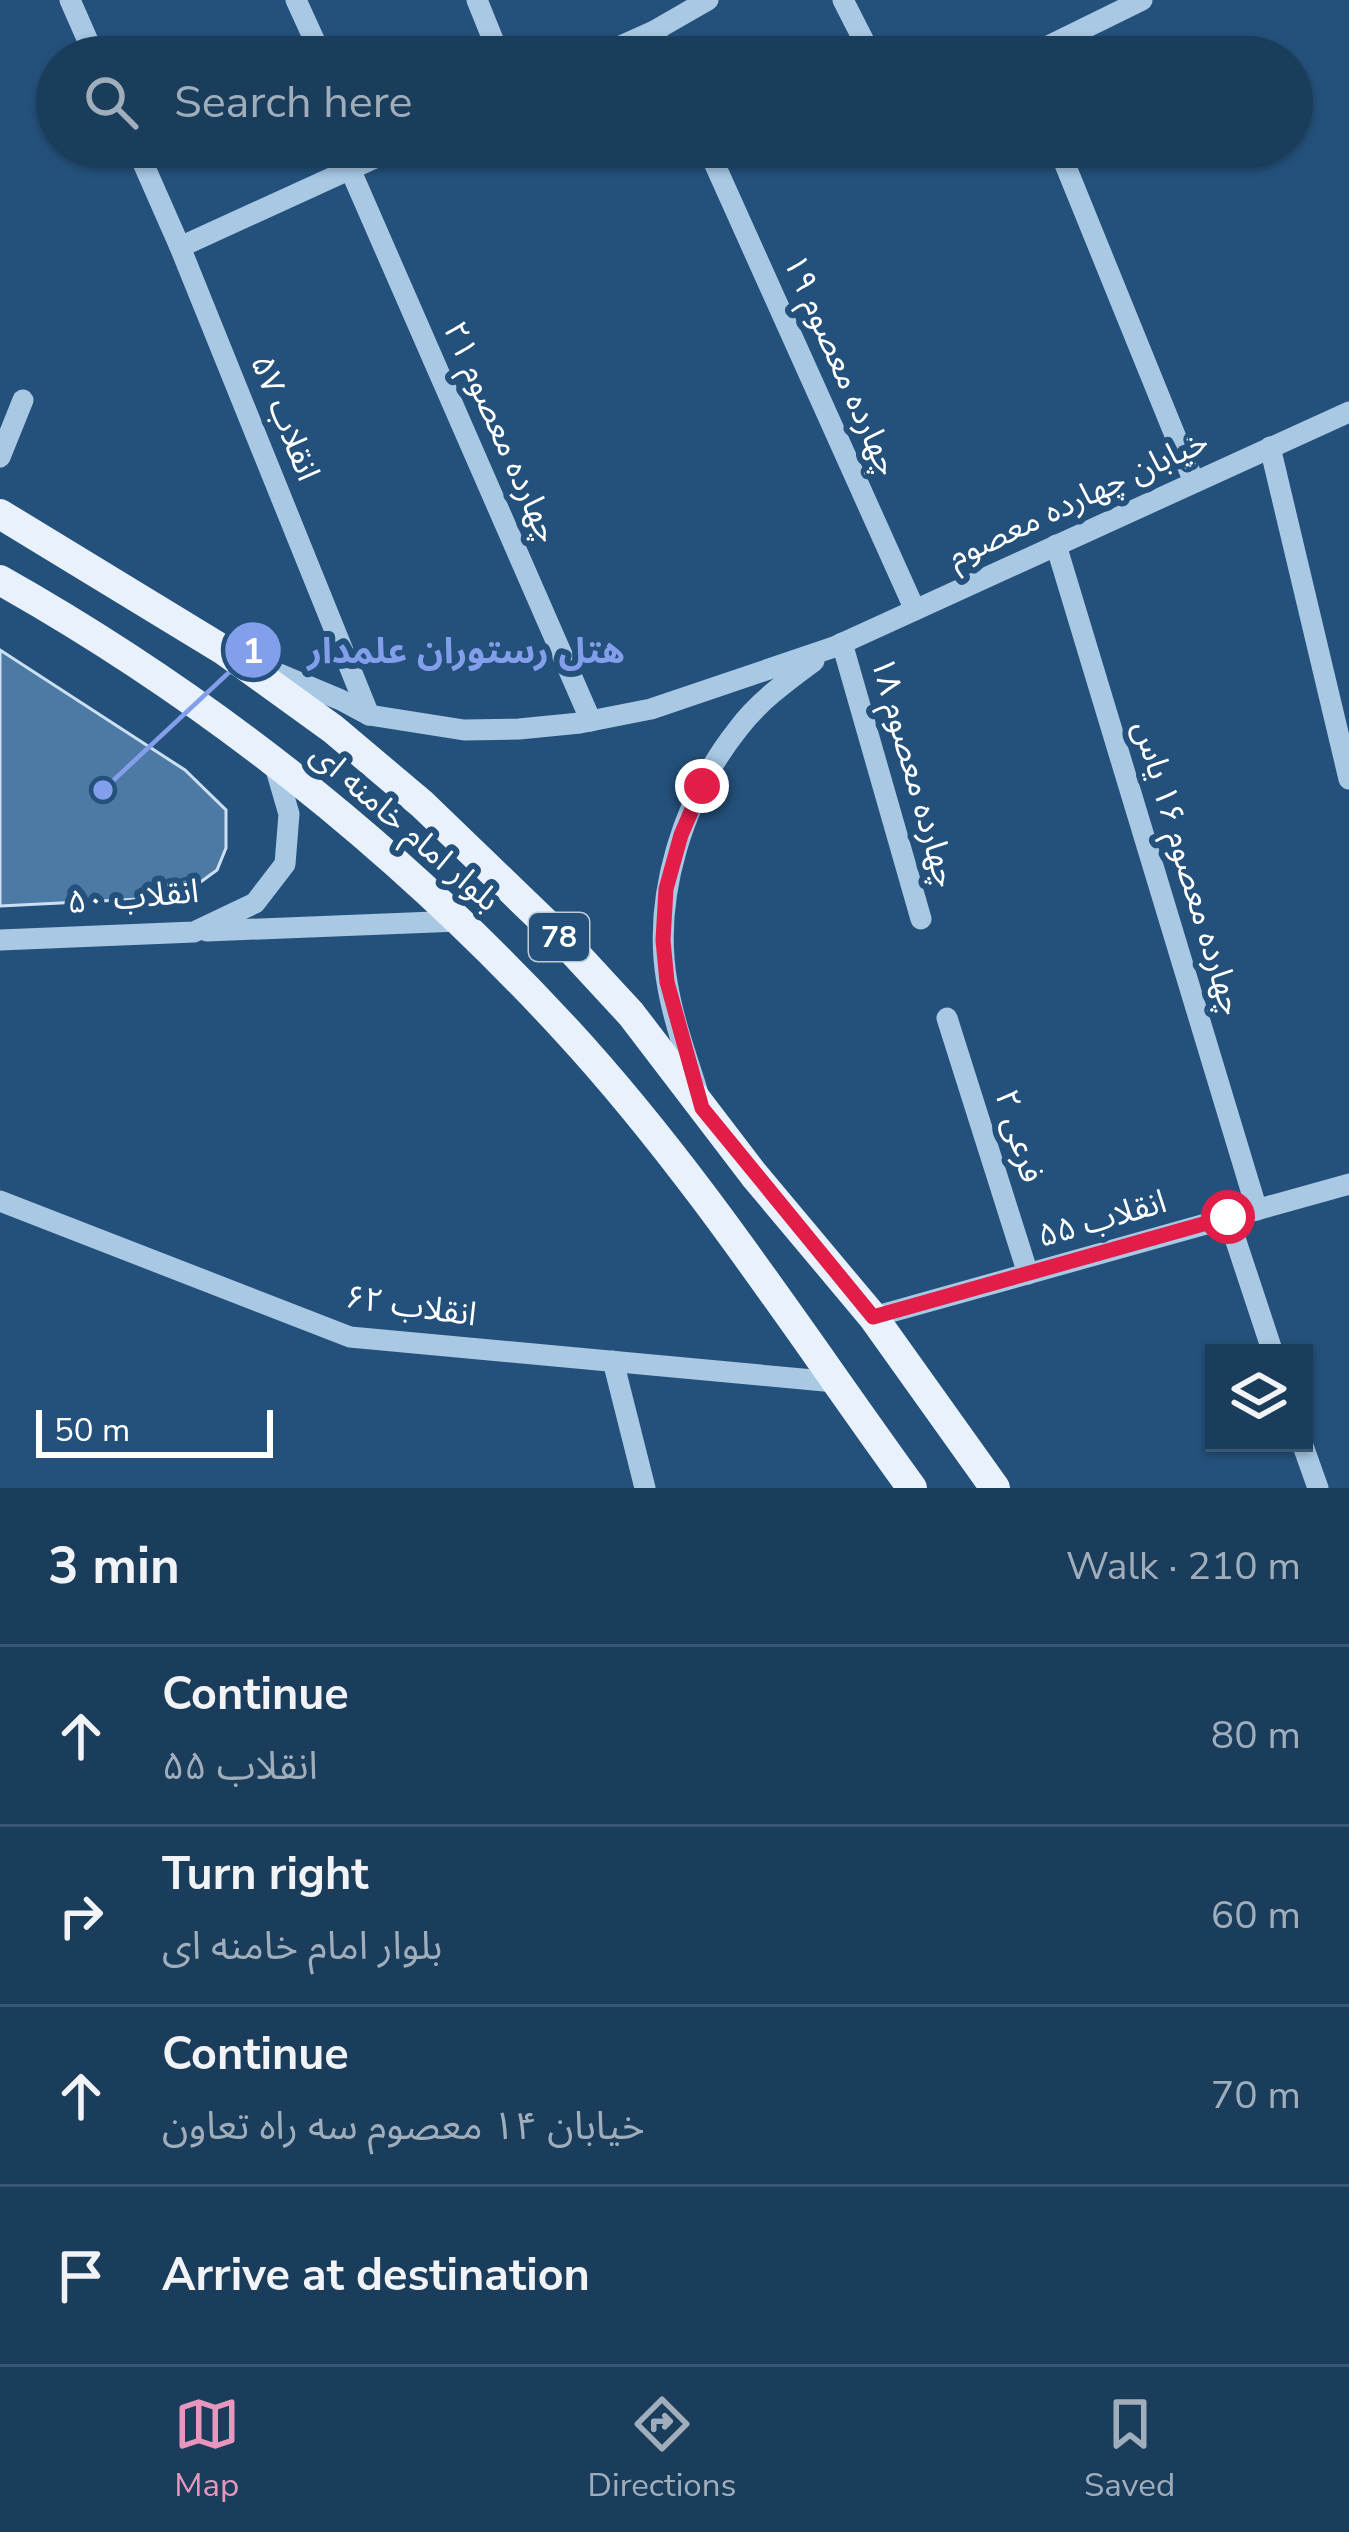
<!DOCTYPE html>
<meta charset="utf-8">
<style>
body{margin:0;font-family:"Nunito Sans","Noto Sans Arabic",sans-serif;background:#284865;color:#f1f3f6}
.controls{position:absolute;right:36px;bottom:36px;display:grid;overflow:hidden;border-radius:0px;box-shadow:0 3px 9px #0004}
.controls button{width:108px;height:108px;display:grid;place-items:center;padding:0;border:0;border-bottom:3px solid #395672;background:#1b3d5c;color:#f1f3f6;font:60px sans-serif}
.scale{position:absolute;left:36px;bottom:30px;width:237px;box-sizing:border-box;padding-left:12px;border:6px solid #fff;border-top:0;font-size:33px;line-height:42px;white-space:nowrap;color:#fff;-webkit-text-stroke:9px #24517b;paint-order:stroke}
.stop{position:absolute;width:36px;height:36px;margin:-27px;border:9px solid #e11d48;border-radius:50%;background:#fff}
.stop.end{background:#e11d48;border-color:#fff;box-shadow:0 3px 12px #0008}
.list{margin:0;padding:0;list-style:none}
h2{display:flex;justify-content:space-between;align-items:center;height:156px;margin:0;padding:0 48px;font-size:51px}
h2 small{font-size:39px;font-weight:400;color:#a0aebb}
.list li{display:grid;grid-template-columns:78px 1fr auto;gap:36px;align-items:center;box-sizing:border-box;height:180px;padding:0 48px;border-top:3px solid #395672}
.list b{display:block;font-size:45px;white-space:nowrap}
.list p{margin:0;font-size:39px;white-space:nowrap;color:#a0aebb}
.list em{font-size:39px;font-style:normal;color:#a0aebb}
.icon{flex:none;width:66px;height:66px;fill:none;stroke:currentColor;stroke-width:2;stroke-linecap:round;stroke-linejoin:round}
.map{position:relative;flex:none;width:1349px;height:1488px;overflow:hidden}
.search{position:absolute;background:#1b3d5c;box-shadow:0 3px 9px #0004;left:36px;right:36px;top:36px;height:132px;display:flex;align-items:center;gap:30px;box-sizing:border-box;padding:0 42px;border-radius:66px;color:#a0aebb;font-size:45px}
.sheet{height:876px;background:#1b3d5c}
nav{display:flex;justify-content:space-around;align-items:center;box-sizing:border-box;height:168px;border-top:3px solid #395672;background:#1b3d5c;font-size:33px;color:#a0aebb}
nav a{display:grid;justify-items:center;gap:6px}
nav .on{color:#e797bd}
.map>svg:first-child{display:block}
</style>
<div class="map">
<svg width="1349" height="1488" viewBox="0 0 1349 1488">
<rect width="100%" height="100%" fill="#24517b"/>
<polygon fill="#4d7aa4" stroke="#cbe0f4" stroke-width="3" points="0,650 185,770 226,810 226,848 217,870 180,897 0,906"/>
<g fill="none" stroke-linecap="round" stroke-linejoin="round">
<g stroke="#a8c8e4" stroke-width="21">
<polyline points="70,0 95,57"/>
<polyline points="296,0 322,57"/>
<polyline points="477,0 500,57"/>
<polyline points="843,0 872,57"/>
<polyline points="654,31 666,57"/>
<polyline points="596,57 654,31 708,0"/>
<polyline points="1026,57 1142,0"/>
<polyline points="136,147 180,247 369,715"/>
<polyline points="707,147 915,610"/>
<polyline points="1058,147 1194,482"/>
<polyline points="350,169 591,721"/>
<polyline points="180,247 399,147"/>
<polyline points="1270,447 1349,779"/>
<polyline points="0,457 23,400"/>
<polyline points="1056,545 1257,1210"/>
<polyline points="842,643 921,919"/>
<polyline points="260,666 341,700 369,715 464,730 519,729 580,723 651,709 834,647 1349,412"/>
<polyline points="207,931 459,921"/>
<polyline points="0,940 194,932 255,903 285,864 289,814 273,759"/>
<polyline points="947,1018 1028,1274"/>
<path d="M697,1090C686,1055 673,1019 667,982C652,896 684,797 738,729C758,702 787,681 814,661"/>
<polyline points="0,1201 350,1337 835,1382"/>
<polyline points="1228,1217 1273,1353"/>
<polyline points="873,1317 1349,1184"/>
<polyline points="613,1361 645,1488"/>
<polyline points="1302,1443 1318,1488"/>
</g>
<g stroke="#e8f1fc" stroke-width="30">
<polyline points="0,514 225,651 333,729 422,804 558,935 631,1014 754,1175 873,1317 995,1488"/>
<path d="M0,580C213,700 401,851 567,1031C695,1170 801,1335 912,1488"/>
</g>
</g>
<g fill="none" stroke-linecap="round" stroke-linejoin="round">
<polyline stroke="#e11d48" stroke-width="15" points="702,786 681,835 666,889 663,940 667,982 702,1108 873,1317 1228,1217"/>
</g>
<g text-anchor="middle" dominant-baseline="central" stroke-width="12" stroke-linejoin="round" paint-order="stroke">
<rect fill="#24517b" stroke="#bdcbd7" stroke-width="3" x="529" y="913" width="60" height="48" rx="9"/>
<g font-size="30" font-weight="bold" fill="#fff">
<text x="559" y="937">78</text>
</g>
<g font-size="33" fill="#fff" stroke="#24517b">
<text transform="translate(841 365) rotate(66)">چهارده معصوم ۱۹</text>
<text transform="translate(285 418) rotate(68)">انقلاب ۵۷</text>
<text transform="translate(501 432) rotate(66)">چهارده معصوم ۲۱</text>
<text transform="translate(1078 499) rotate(-25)">خیابان چهارده معصوم</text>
<text transform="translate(914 772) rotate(74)">چهارده معصوم ۱۸</text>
<text transform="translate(405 827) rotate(41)">بلوار امام خامنه ای</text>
<text transform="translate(1188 868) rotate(73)">چهارده معصوم ۱۶ یاس</text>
<text transform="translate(133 897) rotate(-5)">انقلاب ۵۰</text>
<text transform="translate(1019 1136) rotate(73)">فرعی ۲</text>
<text transform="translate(1102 1219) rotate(-16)">انقلاب ۵۵</text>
<text transform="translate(411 1306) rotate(8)">انقلاب ۶۲</text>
</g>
</g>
<path fill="none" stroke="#839eea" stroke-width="4.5" d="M103 790L253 650"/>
<g fill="#839eea" stroke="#24517b" stroke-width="4.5">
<circle cx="103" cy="790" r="12"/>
<circle cx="253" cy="650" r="30"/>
</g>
<g font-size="36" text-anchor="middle" font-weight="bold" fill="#fff">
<text x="253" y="663">1</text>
</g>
<g font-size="36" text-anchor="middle" font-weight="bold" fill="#839eea" stroke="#24517b" stroke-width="12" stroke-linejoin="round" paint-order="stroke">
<text x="466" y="663">هتل رستوران علمدار</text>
</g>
</svg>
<div class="controls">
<button><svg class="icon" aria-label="layers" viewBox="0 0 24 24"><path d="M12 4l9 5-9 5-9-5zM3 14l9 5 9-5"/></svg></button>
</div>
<div class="scale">50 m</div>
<div class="stop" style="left:1228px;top:1217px"></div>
<div class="stop end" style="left:702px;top:786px"></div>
<div class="search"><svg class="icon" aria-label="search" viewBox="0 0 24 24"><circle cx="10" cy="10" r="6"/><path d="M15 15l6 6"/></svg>Search here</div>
</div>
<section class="sheet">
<h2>3 min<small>Walk · 210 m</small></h2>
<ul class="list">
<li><svg class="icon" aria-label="ahead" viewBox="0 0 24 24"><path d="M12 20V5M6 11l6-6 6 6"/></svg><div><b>Continue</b><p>انقلاب ۵۵</p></div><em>80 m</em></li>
<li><svg class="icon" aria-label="right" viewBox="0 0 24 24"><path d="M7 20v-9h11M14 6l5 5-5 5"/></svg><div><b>Turn right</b><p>بلوار امام خامنه ای</p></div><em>60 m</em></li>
<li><svg class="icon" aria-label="ahead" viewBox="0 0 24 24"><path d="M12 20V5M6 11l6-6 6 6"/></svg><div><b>Continue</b><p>خیابان ۱۴ معصوم سه راه تعاون</p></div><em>70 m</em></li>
<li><svg class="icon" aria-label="arrive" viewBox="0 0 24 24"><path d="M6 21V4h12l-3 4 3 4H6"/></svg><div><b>Arrive at destination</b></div></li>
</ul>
</section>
<nav>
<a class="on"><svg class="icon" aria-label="map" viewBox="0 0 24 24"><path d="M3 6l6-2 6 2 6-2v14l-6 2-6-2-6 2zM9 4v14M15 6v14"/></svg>Map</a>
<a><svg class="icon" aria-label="directions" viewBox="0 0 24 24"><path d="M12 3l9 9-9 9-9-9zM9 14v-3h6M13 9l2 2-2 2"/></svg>Directions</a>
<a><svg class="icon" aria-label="saved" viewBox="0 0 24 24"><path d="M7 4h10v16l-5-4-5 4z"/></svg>Saved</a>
</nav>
